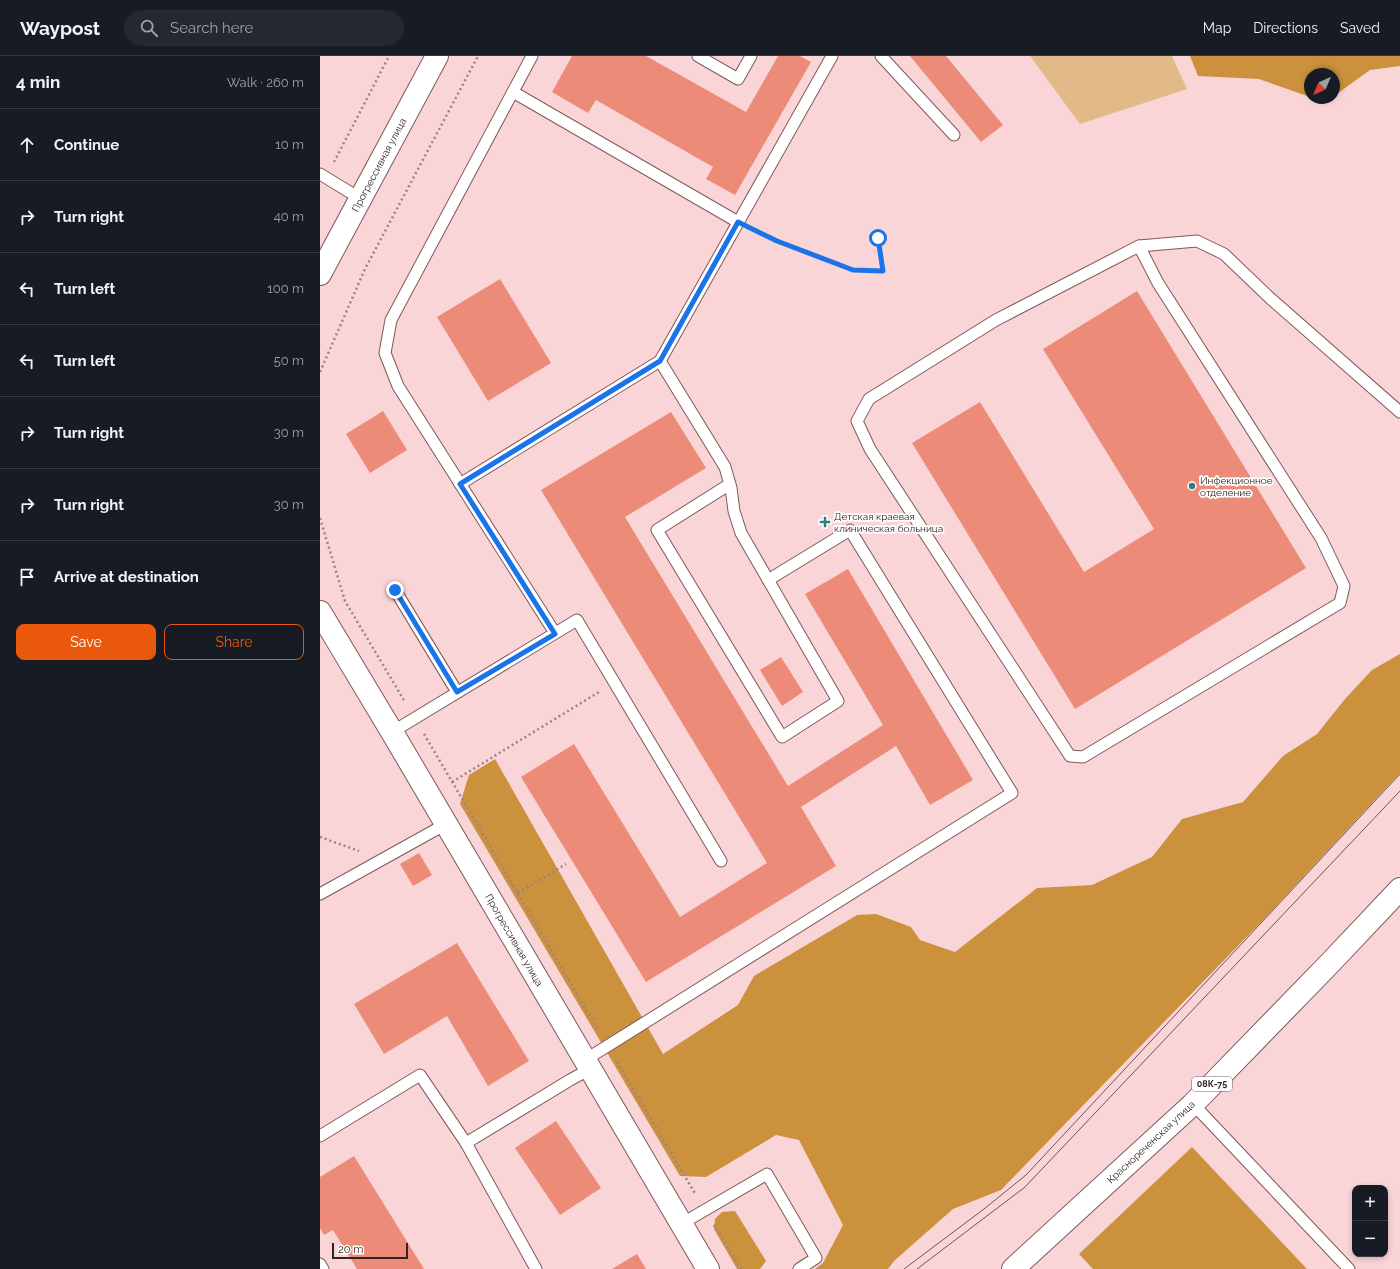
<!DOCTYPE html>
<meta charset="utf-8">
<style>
body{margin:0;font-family:Raleway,sans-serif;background:#242831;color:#f1f3f6}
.controls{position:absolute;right:12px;bottom:12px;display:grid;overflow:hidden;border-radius:8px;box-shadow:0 2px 6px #0003}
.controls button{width:36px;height:36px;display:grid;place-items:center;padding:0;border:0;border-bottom:1px solid #363941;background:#171b24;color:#f1f3f6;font:20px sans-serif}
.compass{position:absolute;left:984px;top:12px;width:36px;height:36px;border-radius:50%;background:#171b24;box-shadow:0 2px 6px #0003;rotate:224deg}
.scale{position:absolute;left:12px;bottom:10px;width:76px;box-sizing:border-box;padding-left:4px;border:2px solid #332325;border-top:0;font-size:11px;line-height:14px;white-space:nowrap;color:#332325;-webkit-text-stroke:3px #fff;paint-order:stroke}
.stop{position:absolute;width:12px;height:12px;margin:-9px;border:3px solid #1a73e8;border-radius:50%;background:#fff}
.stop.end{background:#1a73e8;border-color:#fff;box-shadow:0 1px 4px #0008}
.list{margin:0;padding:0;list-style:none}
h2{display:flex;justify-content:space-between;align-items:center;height:52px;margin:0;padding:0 16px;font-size:17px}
h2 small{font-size:13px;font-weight:400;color:#9ea1a6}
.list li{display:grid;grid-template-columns:26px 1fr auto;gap:12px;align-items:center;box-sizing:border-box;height:72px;padding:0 16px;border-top:1px solid #363941}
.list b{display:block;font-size:15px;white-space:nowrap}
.list em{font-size:13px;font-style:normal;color:#9ea1a6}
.actions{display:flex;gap:8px;padding:12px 16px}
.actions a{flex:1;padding:9px 0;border:1px solid #ea580c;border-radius:8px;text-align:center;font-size:14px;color:#ea580c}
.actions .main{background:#ea580c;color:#fff}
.icon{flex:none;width:22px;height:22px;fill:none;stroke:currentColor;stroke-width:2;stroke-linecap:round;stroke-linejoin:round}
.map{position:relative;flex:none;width:1080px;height:1213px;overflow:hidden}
header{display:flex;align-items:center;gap:24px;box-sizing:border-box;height:56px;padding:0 20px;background:#171b24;border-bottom:1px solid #363941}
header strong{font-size:19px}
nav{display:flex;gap:22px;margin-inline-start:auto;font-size:14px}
.search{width:280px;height:36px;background:#242831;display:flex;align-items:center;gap:10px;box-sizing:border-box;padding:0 14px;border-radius:22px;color:#9ea1a6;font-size:15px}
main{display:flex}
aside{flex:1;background:#171b24}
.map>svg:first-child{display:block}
</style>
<header>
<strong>Waypost</strong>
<div class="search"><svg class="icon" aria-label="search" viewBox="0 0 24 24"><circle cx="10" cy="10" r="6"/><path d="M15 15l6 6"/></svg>Search here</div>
<nav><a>Map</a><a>Directions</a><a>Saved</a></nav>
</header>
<main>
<aside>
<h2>4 min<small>Walk · 260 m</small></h2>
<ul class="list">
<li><svg class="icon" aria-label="ahead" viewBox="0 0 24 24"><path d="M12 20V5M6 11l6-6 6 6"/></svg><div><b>Continue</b></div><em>10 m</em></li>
<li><svg class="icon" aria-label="right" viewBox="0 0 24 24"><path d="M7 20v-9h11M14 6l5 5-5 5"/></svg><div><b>Turn right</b></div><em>40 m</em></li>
<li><svg class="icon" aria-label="left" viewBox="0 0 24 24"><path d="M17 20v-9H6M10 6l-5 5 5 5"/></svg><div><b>Turn left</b></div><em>100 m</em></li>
<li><svg class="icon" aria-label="left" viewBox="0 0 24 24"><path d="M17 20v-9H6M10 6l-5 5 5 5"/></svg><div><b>Turn left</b></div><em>50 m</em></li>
<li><svg class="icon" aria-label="right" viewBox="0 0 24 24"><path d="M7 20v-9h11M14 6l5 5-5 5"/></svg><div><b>Turn right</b></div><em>30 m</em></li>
<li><svg class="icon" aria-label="right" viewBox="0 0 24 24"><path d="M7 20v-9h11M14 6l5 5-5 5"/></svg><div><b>Turn right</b></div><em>30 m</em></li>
<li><svg class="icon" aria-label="arrive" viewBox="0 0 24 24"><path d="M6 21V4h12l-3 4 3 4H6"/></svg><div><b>Arrive at destination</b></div></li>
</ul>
<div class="actions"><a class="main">Save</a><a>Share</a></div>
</aside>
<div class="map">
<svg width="1080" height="1213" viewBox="0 0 1080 1213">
<rect width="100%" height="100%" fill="#fad5d8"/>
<polygon fill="#e2ba88" points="710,0 852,0 867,33 760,68"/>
<g fill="#cc913d">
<polygon points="870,0 1080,0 1080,10 1050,14 1014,40 1014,18 990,18 990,41 939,23 878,20"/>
<polygon points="1080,598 1080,717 944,863 681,1134 633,1153 574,1205 568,1213 495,1213 503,1207 523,1169 479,1084 456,1079 386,1121 360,1120 140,748 149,719 175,703 343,998 418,949 434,920 537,859 556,858 591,871 600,884 635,896 717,832 772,829 832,801 862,763 923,746 963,700 997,678 1025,643 1052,614"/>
<polygon points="872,1091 987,1213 773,1213 759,1198"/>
<polygon points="415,1155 446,1205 440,1213 417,1213 394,1173 395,1163 402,1156"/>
</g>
<g fill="#ec8b77">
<polygon points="252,0 326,0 426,56 458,0 480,0 491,6 415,139 386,123 393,111 276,44 268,57 232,36"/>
<polygon points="590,0 626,0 683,69 661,86"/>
<polygon points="180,223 231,307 168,345 117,261"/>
<polygon points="817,235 986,512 755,653 592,387 660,346 764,516 834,473 723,293"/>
<polygon points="63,355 87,394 50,417 26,378"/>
<polygon points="351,356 386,412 305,461 468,730 563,669 485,538 528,513 653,724 610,749 576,690 481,751 516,810 326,926 201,721 254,688 360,861 447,807 221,434"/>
<polygon points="461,601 483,636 462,650 440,614"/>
<polygon points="99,797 112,819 93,830 80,808"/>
<polygon points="137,887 209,1005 168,1030 127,960 64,998 34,948"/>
<polygon points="236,1065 281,1132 240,1159 195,1092"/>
<polygon points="34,1100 104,1213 37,1213 13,1174 4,1179 0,1172 0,1121"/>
<polygon points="317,1198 326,1213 292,1213"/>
</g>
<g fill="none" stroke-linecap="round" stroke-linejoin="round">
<g stroke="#7e585b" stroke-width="13">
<g id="service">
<polyline points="212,0 71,264 65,297 78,330 235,577"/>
<polyline points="378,0 418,23 431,0"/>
<polyline points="561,0 634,79"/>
<polyline points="193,36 418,166"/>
<polyline points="0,118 41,143"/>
<polygon points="819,190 838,227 1001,482 1024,530 1020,547 763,701 750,700 550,393 537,365 549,343 676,264"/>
<polyline points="819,190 877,185 904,198 951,243 1080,356"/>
<polyline points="340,305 405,411 411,432 414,455 421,477 518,645 462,681 337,474 410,428"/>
<polyline points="140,428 340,305 512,0"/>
<polyline points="75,534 137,636"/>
<polyline points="72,676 257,564 401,805"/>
<polyline points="0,838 126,768"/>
<polyline points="265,1004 692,737 530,474 448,524"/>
<polyline points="873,1048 1029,1213"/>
<polyline points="0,1080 100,1019 146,1087 216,1213"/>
<polyline points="146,1087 250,1024 270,1013"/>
<polyline points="361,1168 447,1118 496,1202 479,1213"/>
<polyline points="0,1208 3,1213"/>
</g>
</g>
<g stroke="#7e585b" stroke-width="24">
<g id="tertiary">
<polyline points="0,218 117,0"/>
<polyline points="0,556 72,676 388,1213"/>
</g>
</g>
<g stroke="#7e585b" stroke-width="24">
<polyline id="primary" points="693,1213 873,1048 1012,905 1080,833"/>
</g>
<g stroke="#9d8285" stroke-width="2.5" stroke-dasharray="2 3" stroke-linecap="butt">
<polyline points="14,106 69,0"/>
<polyline points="435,174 457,185 533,214 563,215 558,182"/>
<polyline points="0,316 45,213 158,0"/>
<polyline points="0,462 25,545 85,646"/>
<polyline points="104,678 278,974"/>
<polyline points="132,726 279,636"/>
<polyline points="0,781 39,795"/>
<polyline points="198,837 246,808"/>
<polyline points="297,1006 376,1139"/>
<polyline points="394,1169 421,1213"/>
</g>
<use href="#service" stroke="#fff" stroke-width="11"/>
<use href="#tertiary" stroke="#fff" stroke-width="22"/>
<use href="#primary" stroke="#fff" stroke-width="22"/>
<g stroke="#6b5557" stroke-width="1">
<polyline points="584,1213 664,1153 706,1119 1080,718"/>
<polyline points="597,1213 705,1131 1080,735"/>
</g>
</g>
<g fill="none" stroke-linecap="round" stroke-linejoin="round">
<polyline stroke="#1a73e8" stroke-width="5" points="75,534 137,636 235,578 140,428 340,305 418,166 457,185 533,214 563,215 558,182"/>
</g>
<g fill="#347d7b" stroke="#fff" stroke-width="1.5">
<circle cx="872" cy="430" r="4"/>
<path d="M503 460h4v4h4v4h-4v4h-4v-4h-4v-4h4z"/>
</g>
<g text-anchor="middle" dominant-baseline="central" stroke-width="3.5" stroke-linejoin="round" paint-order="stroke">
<rect fill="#fff" stroke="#706566" stroke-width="1" x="872" y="1021" width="40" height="14" rx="3"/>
<g font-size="9" font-weight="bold" fill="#332325">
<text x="892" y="1028">08К-75</text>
</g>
<g font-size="10" fill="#332325" stroke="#fff">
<text transform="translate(59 109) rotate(-62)">Прогрессивная улица</text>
<text transform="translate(194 884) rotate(60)">Прогрессивная улица</text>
<text transform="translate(831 1086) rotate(-43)">Краснореченская улица</text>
</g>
<g font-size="10" fill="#332325" stroke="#fff" text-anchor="start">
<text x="880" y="424">Инфекционное<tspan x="880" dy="12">отделение</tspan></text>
<text x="514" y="460">Детская краевая<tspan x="514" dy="12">клиническая больница</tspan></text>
</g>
</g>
</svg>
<div class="controls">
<button>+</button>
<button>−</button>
</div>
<svg class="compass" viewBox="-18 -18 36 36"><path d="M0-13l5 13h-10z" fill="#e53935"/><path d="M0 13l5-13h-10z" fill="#9ea1a6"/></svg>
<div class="scale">20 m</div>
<div class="stop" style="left:558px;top:182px"></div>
<div class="stop end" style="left:75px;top:534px"></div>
</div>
</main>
